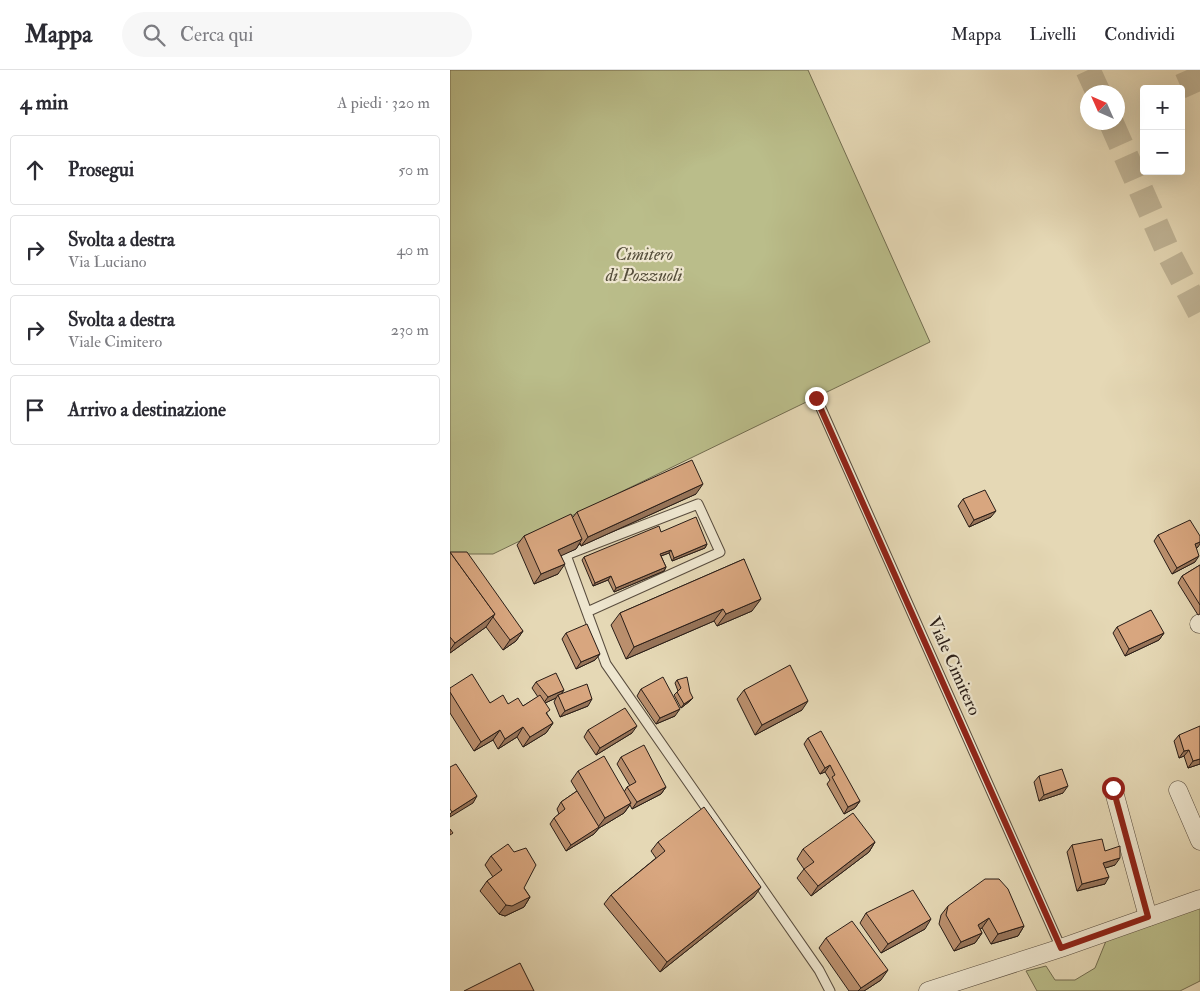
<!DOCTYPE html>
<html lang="it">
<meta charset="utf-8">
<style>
body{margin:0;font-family:"IM FELL Double Pica",serif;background:#f7f7f7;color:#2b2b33}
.controls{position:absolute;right:15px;top:15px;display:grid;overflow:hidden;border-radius:5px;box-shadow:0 5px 20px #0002}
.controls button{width:45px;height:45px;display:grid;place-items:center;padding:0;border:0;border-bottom:1px solid #e1e1e2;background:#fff;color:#2b2b33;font:25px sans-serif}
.compass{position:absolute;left:630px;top:15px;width:45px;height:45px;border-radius:50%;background:#fff;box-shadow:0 5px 20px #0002;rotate:315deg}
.stop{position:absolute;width:15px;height:15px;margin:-11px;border:4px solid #8f2418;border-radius:50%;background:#fff}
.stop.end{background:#8f2418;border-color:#fff;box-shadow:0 1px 5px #0008}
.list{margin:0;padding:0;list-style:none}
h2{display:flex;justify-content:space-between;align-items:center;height:65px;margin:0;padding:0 20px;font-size:21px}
h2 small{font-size:16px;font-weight:400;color:#7c7c81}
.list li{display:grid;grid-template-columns:32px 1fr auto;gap:15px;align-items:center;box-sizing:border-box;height:70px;margin:0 10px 10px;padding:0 10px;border:1px solid #e1e1e2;border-radius:5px}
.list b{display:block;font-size:19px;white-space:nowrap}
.list p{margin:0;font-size:16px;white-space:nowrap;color:#7c7c81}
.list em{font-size:16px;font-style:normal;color:#7c7c81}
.icon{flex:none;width:28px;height:28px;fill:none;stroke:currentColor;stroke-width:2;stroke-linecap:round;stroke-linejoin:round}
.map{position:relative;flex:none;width:750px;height:921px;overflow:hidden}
header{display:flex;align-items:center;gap:30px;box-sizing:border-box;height:70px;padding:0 25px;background:#fff;border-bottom:1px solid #e1e1e2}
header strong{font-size:24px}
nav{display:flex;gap:28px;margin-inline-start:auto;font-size:18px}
.search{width:350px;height:45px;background:#f7f7f7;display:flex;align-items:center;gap:12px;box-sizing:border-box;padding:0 18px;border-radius:28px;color:#7c7c81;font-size:19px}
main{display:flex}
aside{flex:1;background:#fff}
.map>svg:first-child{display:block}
</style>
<header>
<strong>Mappa</strong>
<div class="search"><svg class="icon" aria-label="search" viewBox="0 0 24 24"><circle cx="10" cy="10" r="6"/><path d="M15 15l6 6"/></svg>Cerca qui</div>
<nav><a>Mappa</a><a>Livelli</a><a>Condividi</a></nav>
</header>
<main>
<aside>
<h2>4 min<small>A piedi · 320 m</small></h2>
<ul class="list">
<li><svg class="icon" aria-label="ahead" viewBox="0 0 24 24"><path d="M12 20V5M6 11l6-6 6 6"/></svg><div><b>Prosegui</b></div><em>50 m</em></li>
<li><svg class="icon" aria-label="right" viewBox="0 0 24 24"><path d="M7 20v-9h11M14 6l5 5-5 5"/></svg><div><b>Svolta a destra</b><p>Via Luciano</p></div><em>40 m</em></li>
<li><svg class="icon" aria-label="right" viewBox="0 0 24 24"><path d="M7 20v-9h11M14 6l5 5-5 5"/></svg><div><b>Svolta a destra</b><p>Viale Cimitero</p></div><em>230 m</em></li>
<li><svg class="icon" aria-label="arrive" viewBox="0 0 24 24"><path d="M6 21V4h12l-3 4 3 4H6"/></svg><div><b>Arrivo a destinazione</b></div></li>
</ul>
</aside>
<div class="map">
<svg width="750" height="921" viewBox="0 0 750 921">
<rect width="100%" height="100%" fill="#e5d8b5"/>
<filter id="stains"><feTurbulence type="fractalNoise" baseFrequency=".004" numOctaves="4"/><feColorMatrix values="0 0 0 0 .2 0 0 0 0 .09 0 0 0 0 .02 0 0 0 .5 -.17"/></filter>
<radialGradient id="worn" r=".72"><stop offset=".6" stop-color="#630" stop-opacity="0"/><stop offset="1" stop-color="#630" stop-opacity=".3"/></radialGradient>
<g fill="#babd8a" stroke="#726d50">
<polygon points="0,0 358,0 480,272 43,484 0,484"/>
<polygon points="750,836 750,911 730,921 587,921 576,901 596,896 605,910 625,910 645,898 656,871"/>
</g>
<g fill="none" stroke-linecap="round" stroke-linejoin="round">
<g stroke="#bfb395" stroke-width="25" stroke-dasharray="25 12" stroke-linecap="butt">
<polyline points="638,0 648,22"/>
<polyline points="737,0 750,30"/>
<polyline points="661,52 719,184 750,243"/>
</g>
<g stroke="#584c3e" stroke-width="11">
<g id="lane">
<polyline points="366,327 611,878"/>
<polyline points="137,542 270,482 248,434 116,485 156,594 369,900 380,921"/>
</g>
</g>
<g stroke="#584c3e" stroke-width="19">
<g id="street">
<polyline points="749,554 750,553"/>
<polyline points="663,718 698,847"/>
<polyline points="728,720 750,771"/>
<polyline points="478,921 611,878 750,829"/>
</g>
</g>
<use href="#lane" stroke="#eee6cf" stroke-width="9"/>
<use href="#street" stroke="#eee6cf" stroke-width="18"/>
</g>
<g fill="#ba8f6d" stroke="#291d17">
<polygon points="246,424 131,476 130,473 126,479 111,485 108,504 84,514 67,475 74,466 123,447 127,442"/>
<polygon points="513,429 541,447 519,457 508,436"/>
<polygon points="211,462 257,474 255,478 222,491 219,483 211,486 216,497 214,501 164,522 158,510 143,516 132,490 134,487"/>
<polygon points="708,465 748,477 746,478 745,492 722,504 704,471"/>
<polygon points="0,482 73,561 66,571 53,580 36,557 0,583"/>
<polygon points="294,489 302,541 267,556 264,551 176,589 161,555 170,543"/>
<polygon points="750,495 750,544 748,545 728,513 732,506"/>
<polygon points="667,557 714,563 709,570 675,586 663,563"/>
<polygon points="116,563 150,584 145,590 126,599 112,569"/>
<polygon points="227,610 240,631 231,638 224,625 228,621 225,613"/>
<polygon points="86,612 114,620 111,624 138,636 110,647 104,632 106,628 95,633 97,644 103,653 96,663 73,677 67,667 48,679 43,670 24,681 0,643 0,618 40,633 73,636 88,627 82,618"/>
<polygon points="191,619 225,646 206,654 187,626"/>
<polygon points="294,620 352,640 305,665 287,629"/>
<polygon points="138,660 182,663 146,685 134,667"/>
<polygon points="729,665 750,694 738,698 734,686 729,688 724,671"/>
<polygon points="358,668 410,731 405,738 394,744 377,714 380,710 375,702 370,704 354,674"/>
<polygon points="171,687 216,717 211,724 182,739 180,735 174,743 149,758 144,764 116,781 100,754 104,748 109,744 107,739 111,732 127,721 121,711 128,701 174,722 177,717 180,716 167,694"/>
<polygon points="589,706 613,723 589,731 584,712"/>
<polygon points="208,772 304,827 210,902 154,834 161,825 206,788 201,781"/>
<polygon points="425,772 419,782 361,826 347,808 354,799 347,789 353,779"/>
<polygon points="622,775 655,781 665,795 655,798 655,814 627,821 617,782"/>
<polygon points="41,786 74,818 80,827 74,837 55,846 49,844 30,821 37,811 43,807 35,795"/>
<polygon points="498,836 574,856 568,866 541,874 532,858 530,859 532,863 525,873 504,881 489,854 491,845"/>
<polygon points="416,843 475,859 431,883 410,853"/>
<polygon points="376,868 431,910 414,921 399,921 369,878"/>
</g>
<g fill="#977459" stroke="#291d17">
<polygon points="253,414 246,424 131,476 138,467"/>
<polygon points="546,441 541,447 519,457 524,450"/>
<polygon points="132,469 126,479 102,490 108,480"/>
<polygon points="750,472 750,474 748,477 740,481 745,474"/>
<polygon points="257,474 255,478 222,491 224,488"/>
<polygon points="221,480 219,483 208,487 210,484"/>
<polygon points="749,486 745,492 722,504 727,498"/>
<polygon points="115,494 108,504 84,514 91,504"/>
<polygon points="216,497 214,501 164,522 166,518"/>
<polygon points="161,506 158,510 143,516 145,513"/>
<polygon points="311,529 302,541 267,556 276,544"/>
<polygon points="273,539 264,551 176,589 184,577"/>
<polygon points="45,544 36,557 0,583 0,580 5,573"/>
<polygon points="73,561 66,571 53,580 60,570"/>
<polygon points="714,563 709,570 675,586 679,579"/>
<polygon points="150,584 145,590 126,599 131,592"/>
<polygon points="114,620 109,627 108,625 106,628 93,634 98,627"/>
<polygon points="243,628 240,631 231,638 234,634"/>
<polygon points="142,629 138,636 110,647 115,641"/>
<polygon points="358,631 352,640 305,665 312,655"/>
<polygon points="230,639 225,646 206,654 210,648"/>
<polygon points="103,653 96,663 73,677 80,667"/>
<polygon points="187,656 182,663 146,685 150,678"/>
<polygon points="73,657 67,667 48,679 55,669"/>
<polygon points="50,660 43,670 24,681 31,672"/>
<polygon points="739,680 734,686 729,688 734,681"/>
<polygon points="750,689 750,694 738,698 743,691"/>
<polygon points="380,695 375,702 370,704 375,698"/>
<polygon points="618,716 613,723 589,731 594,725"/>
<polygon points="216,717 211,724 182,739 187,732"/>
<polygon points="27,726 23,733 0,747 0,744 2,742"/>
<polygon points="410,731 405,738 394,744 398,737"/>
<polygon points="181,733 174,743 149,758 144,764 116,781 121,775 148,757 155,748"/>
<polygon points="425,772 419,782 361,826 368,816"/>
<polygon points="670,788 665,795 649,800 653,793"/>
<polygon points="659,807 655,814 627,821 632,814"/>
<polygon points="311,817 304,827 210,902 217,892"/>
<polygon points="80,827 74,837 55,846 49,844 56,835"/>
<polygon points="539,848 532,858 521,865 528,855"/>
<polygon points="481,849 475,859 431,883 438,874"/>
<polygon points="574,856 568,866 541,874 548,864"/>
<polygon points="532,863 525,873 504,881 511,872"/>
<polygon points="438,900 431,910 414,921 408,921 411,918"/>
</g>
<g fill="#d8a67f" stroke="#291d17">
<polygon points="242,390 253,414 138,467 127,442"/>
<polygon points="535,420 546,441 524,450 513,429"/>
<polygon points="121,444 132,469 108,480 115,494 91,504 74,466"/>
<polygon points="246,447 257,474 224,488 221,480 210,484 216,497 166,518 161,506 145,513 134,487 209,456 211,462"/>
<polygon points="740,450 750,466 750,472 745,474 749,486 727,498 708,465"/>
<polygon points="0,482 45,544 5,573 0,567"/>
<polygon points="0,482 17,482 73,561 60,570 43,547 45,544"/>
<polygon points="294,489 311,529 276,544 273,539 184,577 170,543"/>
<polygon points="750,495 750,535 732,506"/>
<polygon points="701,540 714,563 679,579 667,557"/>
<polygon points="137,554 150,584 131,592 116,563"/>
<polygon points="340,595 358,631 312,655 294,620"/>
<polygon points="106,603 114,620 98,627 86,612"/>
<polygon points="22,604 40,633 53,625 58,634 68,628 73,636 90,625 100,640 96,643 103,653 80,667 73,657 55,669 50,660 31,672 0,622 0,618"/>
<polygon points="213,607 230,639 210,648 191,619"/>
<polygon points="237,607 240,622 243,628 234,634 227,622 231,618 227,610"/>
<polygon points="137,614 142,629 115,641 108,625"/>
<polygon points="175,638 187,656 150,678 138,660"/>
<polygon points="750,656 750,689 743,691 739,680 734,681 729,665"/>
<polygon points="371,661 410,731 398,737 382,707 385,705 380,695 375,698 358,668"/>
<polygon points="194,675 216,717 187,732 177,717 186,712 171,687"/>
<polygon points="154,686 181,733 155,748 128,701"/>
<polygon points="6,694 27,726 2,742 0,739 0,697"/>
<polygon points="612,699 618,716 594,725 589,706"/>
<polygon points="127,721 149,757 121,775 104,748 115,739 111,732"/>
<polygon points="254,737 311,817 217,892 161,825 215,781 208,772"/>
<polygon points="403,743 425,772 368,816 354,799 364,792 353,779"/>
<polygon points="0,759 3,763 0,765"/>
<polygon points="652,769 655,781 670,776 670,788 653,793 659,807 632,814 622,775"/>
<polygon points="58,774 64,782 76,778 86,795 74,818 80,827 62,836 56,835 37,811 52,800 41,786"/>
<polygon points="535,809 549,809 558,819 574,856 548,864 539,848 528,855 532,863 511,872 496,845 498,836"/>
<polygon points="463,820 481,849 438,874 416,843"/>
<polygon points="402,851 438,900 411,918 376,868"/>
<polygon points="70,893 84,921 14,921"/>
</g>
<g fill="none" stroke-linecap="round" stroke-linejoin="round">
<polyline stroke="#8f2418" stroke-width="6" points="366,328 611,878 698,847 663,718"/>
</g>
<g text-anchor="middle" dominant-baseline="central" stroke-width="4.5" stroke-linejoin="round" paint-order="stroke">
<g font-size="18" font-style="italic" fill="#544d3a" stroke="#eee6cf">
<text x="194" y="184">Cimitero<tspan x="194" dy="21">di Pozzuoli</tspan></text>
</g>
<g font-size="18" fill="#291d17" stroke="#eee6cf">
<text transform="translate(504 596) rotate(66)">Viale Cimitero</text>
</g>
</g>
<rect width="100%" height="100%" filter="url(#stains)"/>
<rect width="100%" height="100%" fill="url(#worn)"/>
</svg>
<div class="controls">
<button>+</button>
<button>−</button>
</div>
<svg class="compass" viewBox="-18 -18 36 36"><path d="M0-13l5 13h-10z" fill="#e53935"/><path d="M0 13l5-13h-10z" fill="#7c7c81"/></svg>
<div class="stop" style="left:663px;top:718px"></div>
<div class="stop end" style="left:366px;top:328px"></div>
</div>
</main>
